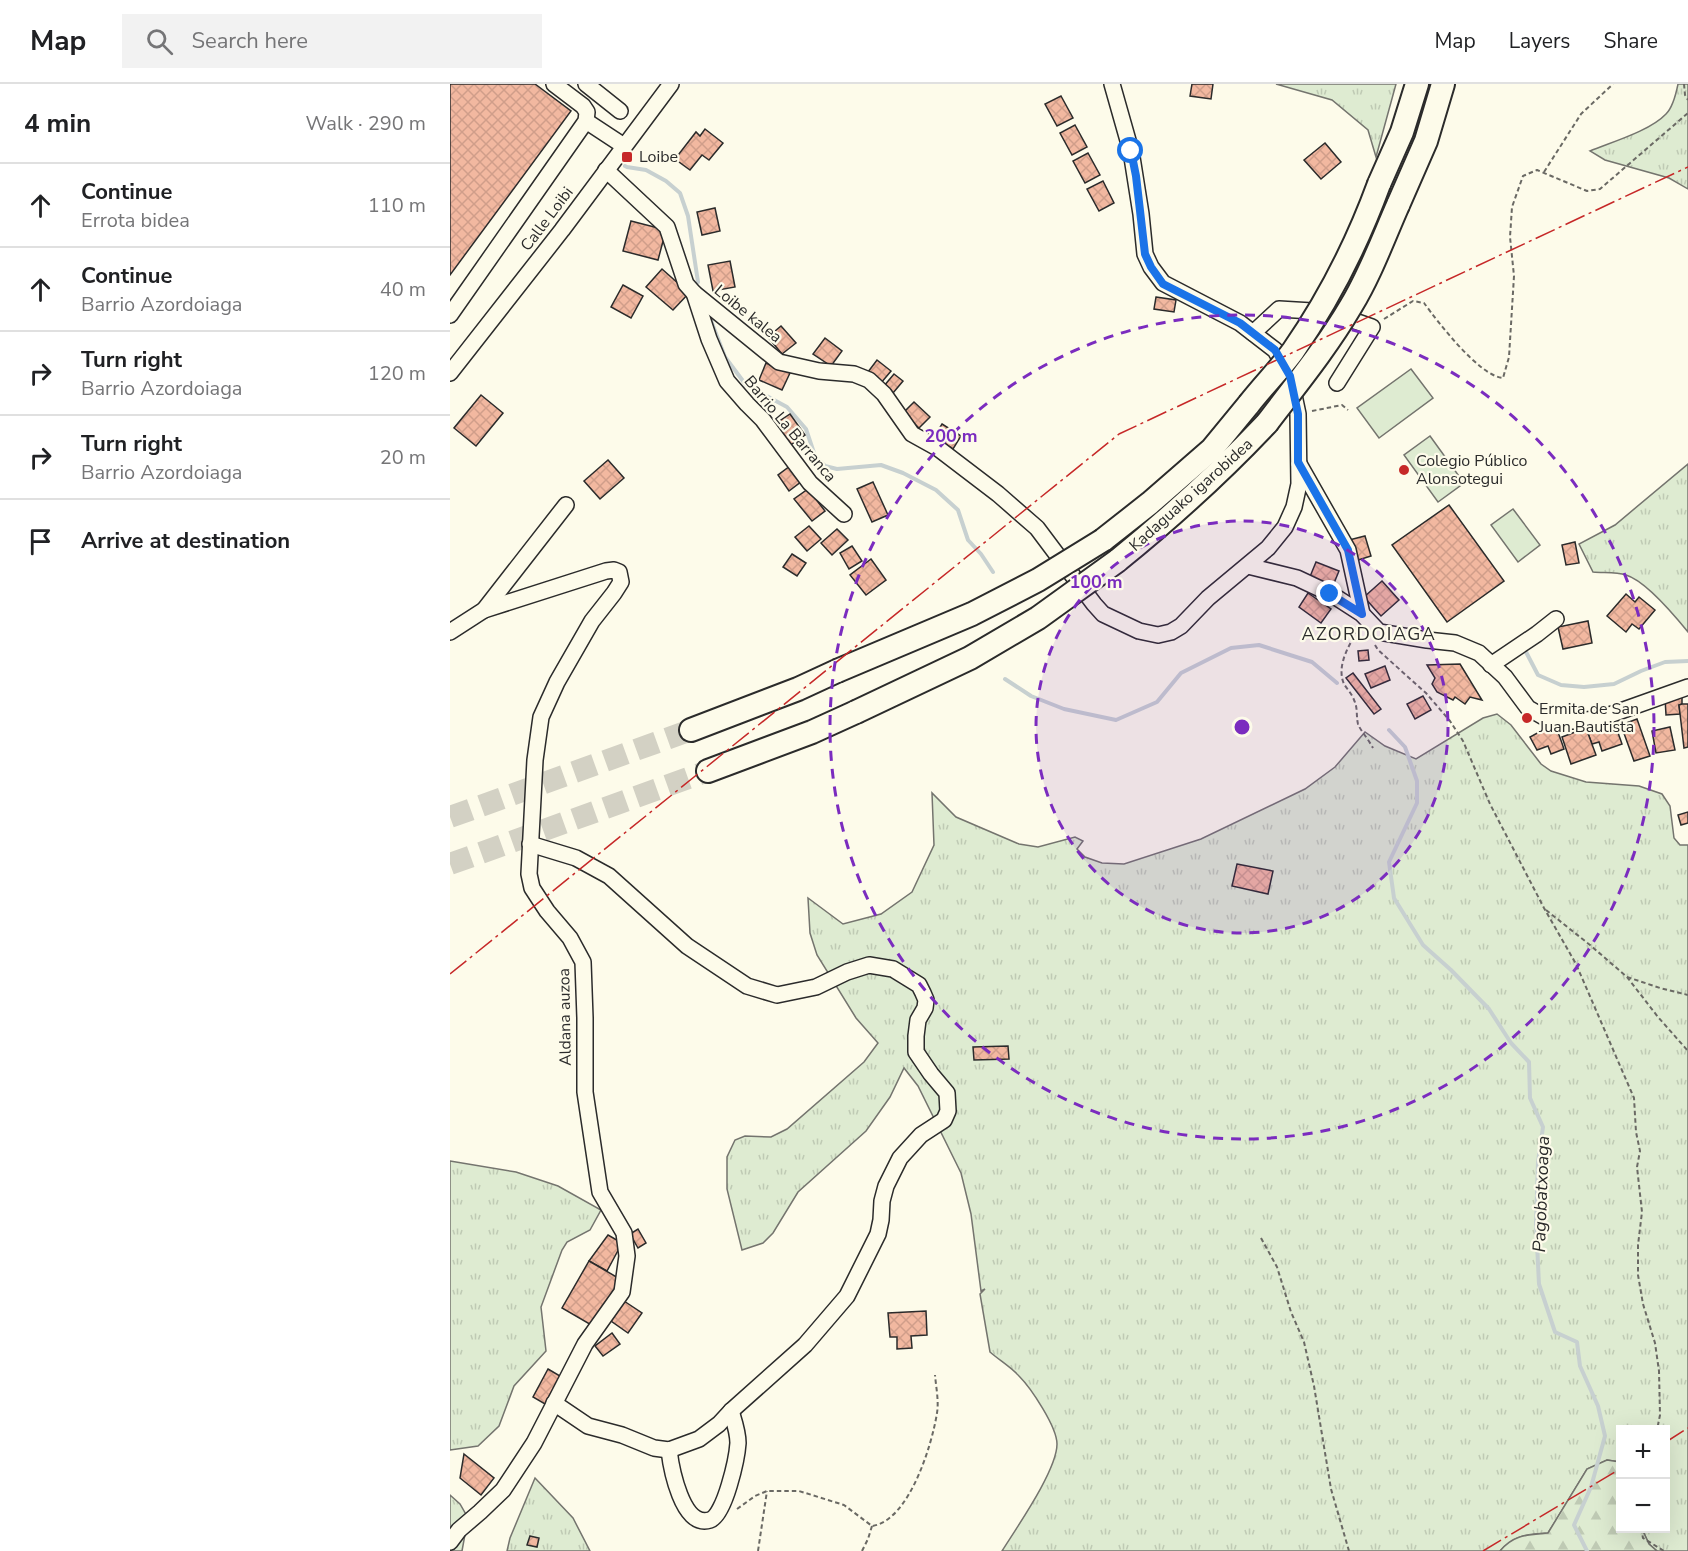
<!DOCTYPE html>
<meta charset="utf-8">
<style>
body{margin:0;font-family:"Nunito Sans",sans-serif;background:#f2f2f2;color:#202124}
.controls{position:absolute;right:18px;bottom:18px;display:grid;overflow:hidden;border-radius:0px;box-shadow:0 6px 24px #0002}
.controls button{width:54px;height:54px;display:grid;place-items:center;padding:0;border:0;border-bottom:2px solid #e0e0e0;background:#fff;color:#202124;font:30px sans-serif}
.stop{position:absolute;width:18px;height:18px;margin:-14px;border:4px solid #1a73e8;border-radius:50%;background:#fff}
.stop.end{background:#1a73e8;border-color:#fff;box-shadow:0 2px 6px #0008}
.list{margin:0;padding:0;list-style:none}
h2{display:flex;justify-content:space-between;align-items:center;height:78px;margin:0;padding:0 24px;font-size:26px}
h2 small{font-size:20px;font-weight:400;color:#757577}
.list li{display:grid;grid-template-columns:39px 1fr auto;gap:18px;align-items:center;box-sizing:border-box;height:84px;padding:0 24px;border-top:2px solid #e0e0e0}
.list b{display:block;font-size:22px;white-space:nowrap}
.list p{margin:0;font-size:20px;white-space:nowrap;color:#757577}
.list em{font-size:20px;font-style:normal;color:#757577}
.icon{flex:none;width:33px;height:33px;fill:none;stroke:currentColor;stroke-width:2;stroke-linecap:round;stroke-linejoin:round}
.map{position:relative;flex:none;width:1238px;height:1467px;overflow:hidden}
header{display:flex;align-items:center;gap:36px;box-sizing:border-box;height:84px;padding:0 30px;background:#fff;border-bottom:2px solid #e0e0e0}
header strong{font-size:28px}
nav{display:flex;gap:33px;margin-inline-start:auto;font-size:21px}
.search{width:420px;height:54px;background:#f2f2f2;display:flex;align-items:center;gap:15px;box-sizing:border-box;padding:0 21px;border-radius:0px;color:#757577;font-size:22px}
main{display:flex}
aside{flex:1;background:#fff}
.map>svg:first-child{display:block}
</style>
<header>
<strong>Map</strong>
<div class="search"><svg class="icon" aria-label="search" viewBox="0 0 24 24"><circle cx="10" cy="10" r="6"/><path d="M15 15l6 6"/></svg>Search here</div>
<nav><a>Map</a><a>Layers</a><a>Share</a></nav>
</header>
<main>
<aside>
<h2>4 min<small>Walk · 290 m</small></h2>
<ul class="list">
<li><svg class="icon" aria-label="ahead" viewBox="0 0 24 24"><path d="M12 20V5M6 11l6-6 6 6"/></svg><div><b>Continue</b><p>Errota bidea</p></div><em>110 m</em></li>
<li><svg class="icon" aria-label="ahead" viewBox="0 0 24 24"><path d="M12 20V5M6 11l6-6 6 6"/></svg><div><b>Continue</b><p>Barrio Azordoiaga</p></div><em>40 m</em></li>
<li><svg class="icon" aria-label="right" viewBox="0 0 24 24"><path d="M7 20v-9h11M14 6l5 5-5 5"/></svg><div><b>Turn right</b><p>Barrio Azordoiaga</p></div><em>120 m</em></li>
<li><svg class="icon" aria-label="right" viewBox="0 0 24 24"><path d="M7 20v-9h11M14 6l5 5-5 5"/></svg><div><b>Turn right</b><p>Barrio Azordoiaga</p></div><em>20 m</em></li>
<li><svg class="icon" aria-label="arrive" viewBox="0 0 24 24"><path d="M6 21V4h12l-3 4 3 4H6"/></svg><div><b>Arrive at destination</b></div></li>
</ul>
</aside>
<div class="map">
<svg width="1238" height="1467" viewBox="0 0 1238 1467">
<defs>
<pattern id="grass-tufts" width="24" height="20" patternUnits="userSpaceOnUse" patternTransform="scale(1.5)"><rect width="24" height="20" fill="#deebd1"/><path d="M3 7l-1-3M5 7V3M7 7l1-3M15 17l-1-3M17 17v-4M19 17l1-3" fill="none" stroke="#bfcab4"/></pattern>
<pattern id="forest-firs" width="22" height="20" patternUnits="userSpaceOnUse" patternTransform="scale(1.5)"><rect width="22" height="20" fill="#deebd1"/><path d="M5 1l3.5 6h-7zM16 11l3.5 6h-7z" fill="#bfcab4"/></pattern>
<pattern id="building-cross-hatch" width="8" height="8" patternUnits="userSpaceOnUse" patternTransform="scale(1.5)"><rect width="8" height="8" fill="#f2b8a0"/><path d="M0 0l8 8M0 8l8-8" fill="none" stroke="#d09e8a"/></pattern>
</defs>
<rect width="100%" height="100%" fill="#fdfbea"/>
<g fill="url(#grass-tufts)" stroke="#74746e" stroke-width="1.5">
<polygon points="826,0 946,0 926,73 918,46 882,16"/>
<path d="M1228,0H1238V105L1219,94L1155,76L1140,67C1162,58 1200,47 1216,30C1223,23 1226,10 1228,0Z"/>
<path d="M1238,380V548C1225,532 1196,497 1176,491C1166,488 1154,489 1143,488L1129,460L1165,441Z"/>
<path d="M1047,630L1061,641L1091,680L1101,687L1136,698L1189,702L1212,710L1220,722L1224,754L1230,761H1238V1467H1207L1199,1460L1192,1445L1216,1444V1346H1170V1378L1157,1376L1137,1385L1098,1449C1078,1450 1064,1451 1050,1467H552C567,1443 607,1386 607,1360C607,1343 581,1304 569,1292C561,1283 549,1276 540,1268L530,1210L535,1205L531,1207L521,1130L511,1089L468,1002L454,984L440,1013L416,1047L348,1108L323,1149L313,1159L292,1166L277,1105V1073L285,1056L295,1052L321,1053L337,1045L414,978L428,959L406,934L367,871L360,849L358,814L393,840L431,830L462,808L484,761L482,709L506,733L569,760L588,763L625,753L633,757L627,765L635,773L652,779L674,780L751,755L855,705L885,683L915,648L935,662L966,675L1033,634Z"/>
<polygon points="0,1077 66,1088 108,1102 151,1126 140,1146 117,1158 112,1166 91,1223 96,1267 64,1302 49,1342 28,1362 0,1366"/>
<polygon points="85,1394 123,1434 140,1467 57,1467 60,1454"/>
<polygon points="0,1411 10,1420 18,1434 12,1467 0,1467"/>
</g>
<path fill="url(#forest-firs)" stroke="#74746e" stroke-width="1.5" d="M1157,1376L1170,1378V1444L1192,1445L1199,1460L1207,1467H1050C1064,1450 1078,1451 1098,1449L1137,1385Z"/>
<g fill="#deebd1" stroke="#74746e" stroke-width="1.5">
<polygon points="961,285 983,314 929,354 907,324"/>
<polygon points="980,352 1014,399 988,418 954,371"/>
<polygon points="1063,425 1090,461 1068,478 1041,441"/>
</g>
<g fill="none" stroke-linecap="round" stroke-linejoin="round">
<g stroke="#c7d0d0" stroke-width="4">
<polyline points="175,82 177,83 196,86 216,97 230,109 238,132 248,198"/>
<polyline points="260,234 275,273 296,301 337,323 356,345 365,372 375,382 387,385 431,381 453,389 486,406 508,426 518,456 531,470 543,488"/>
<polyline points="1075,566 1088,591 1111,601 1134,603 1164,600 1191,587 1215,578 1238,577"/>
<polyline points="555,595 581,612 614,625 666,636 707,618 731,589 781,564 809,561 862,578 887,599"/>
<polyline points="939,646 955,663 967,697 967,719 939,778 944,814 973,861 1001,886 1039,925 1061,959 1079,978 1080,1014 1093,1043 1088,1078 1086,1139 1089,1200 1105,1248 1127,1258 1130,1282 1148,1322 1155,1352 1141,1403 1124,1441 1137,1467"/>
</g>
</g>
<g fill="url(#building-cross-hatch)" stroke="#2b2b2b" stroke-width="1.5">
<polygon points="0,0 85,0 121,27 0,191"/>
<polygon points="742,0 763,0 761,15 740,12"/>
<polygon points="611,12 623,34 607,42 595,20"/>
<polygon points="625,41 637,63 622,71 610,49"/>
<polygon points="255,45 273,59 259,76 252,71 240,86 225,75 246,48 250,52"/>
<polygon points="875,59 891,78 871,95 854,76"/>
<polygon points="638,69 650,91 635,99 623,77"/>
<polygon points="653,97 664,119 649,127 637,105"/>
<polygon points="265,124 270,147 252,151 247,128"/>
<polygon points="181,137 216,146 208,176 173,167"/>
<polygon points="280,177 285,203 263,207 258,181"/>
<polygon points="212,185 239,209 223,226 196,203"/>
<polygon points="173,201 193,212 181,234 161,223"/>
<polygon points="706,213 726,216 724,228 704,225"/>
<polygon points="331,242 346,259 332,270 318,253"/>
<polygon points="375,254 392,267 381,282 363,270"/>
<polygon points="427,276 441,287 431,299 418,288"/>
<polygon points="316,279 340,289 332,306 309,296"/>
<polygon points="444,290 453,297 443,309 434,302"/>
<polygon points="31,311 53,329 26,362 4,344"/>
<polygon points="464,318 480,333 469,344 453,329"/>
<polygon points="340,330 355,351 339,362 325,340"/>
<polygon points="492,340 511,352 503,365 484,353"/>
<polygon points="158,376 174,394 150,415 134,397"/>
<polygon points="340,382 352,397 339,407 328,391"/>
<polygon points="423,398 438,431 422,438 407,405"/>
<polygon points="358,405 375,427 362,437 344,415"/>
<polygon points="999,421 1054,497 997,538 942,461"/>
<polygon points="359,442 371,455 357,467 345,453"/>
<polygon points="387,445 398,456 382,471 371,459"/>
<polygon points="915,452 921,472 905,477 899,456"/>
<polygon points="1125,458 1129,479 1116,481 1112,461"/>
<polygon points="402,462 412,477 399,485 390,469"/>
<polygon points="342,470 356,479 347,492 333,483"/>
<polygon points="421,475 436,496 416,511 400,491"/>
<polygon points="866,478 889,487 882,504 859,495"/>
<polygon points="932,497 949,516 931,532 914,513"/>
<polygon points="858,509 881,525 871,539 849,523"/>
<polygon points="1176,510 1185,518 1189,513 1205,526 1189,545 1182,540 1176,548 1157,532"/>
<polygon points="1138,537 1142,559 1113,565 1108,543"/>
<polygon points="918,566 919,576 909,577 908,567"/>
<polygon points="1010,580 1032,616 1020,613 1015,620 1005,613 1003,616 987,608 982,600 985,594 977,581"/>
<polygon points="935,582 940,596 921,604 915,590"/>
<polygon points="903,589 931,625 924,630 896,594"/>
<polygon points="973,612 981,626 965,635 957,620"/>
<polygon points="1232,612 1232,620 1229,621 1230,630 1216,631 1215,614"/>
<polygon points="1232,620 1238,620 1238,663 1234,664 1229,621"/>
<polygon points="1187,635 1200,672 1184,677 1171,641"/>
<polygon points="1151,639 1154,647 1166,643 1172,660 1152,667 1149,658 1142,660 1136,644"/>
<polygon points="1220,643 1225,666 1206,669 1202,647"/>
<polygon points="1136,644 1146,671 1121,680 1112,653"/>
<polygon points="1107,645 1114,665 1101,670 1098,662 1087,666 1080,653 1091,647"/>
<polygon points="1238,728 1238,739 1231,741 1228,731"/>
<polygon points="787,780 823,787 818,810 782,802"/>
<polygon points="558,962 559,975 524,976 523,963"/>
<polygon points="188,1145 196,1159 188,1164 180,1150"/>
<polygon points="158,1151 172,1159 157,1187 139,1177"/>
<polygon points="139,1177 170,1195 143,1242 112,1224"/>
<polygon points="174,1217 192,1229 178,1249 161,1237"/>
<polygon points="476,1227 477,1251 461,1252 462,1264 447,1265 447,1253 440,1253 438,1229"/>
<polygon points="162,1249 170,1260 153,1272 145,1262"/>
<polygon points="98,1285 110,1292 95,1320 83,1313"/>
<polygon points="14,1370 44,1394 31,1411 10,1394"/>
<polygon points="80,1452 89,1454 87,1463 77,1461"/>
</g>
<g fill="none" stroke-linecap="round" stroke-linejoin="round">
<g stroke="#d3d1c4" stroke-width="22" stroke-dasharray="22 11" stroke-linecap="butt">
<polyline points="0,733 241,646"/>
<polyline points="0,780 258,687"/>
</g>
<g stroke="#2b2b2b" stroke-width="18">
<g id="minor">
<polyline points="136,0 170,27"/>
<polyline points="136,37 174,62"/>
<polyline points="156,86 217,143 236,200 244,209 329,278 369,287 404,290 419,296 434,310 462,350 489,365 548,410 587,444 644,520 653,530 689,547 708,551 721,548 731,542 758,514 818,464 835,443 844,423 849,400 848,330 840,292 825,266 790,239 713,199 701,183 695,170 691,130 681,67 662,0"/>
<polyline points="244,209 259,255 277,297 297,320 313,336 360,399 394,430"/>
<polyline points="0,231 136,37 137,28 133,22 104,0"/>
<polyline points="803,249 829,225 879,228 922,243 887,299"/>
<polyline points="0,289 112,146 221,0"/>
<polyline points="849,380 898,466 912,530"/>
<polyline points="798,482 847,494 881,510 912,530 929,548 977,556 1005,559 1029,569 1055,593 1078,624 1092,632 1109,637 1130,637 1151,634 1238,603"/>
<polyline points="0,548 34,526 116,421"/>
<polyline points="1041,581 1087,550 1106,535"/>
<polyline points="80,760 126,774 159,792 237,862 297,902 327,911 366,903 397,888 419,881 443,885 469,901 473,909 476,916 475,924 468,936 466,952 466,968 481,990 497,1009 498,1027 494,1036 471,1051 450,1074 436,1102 432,1117 431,1136 428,1150 397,1212 355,1261 281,1327 269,1340 249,1355 219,1366 204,1364 172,1351 138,1342 104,1319"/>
<path d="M219,1366C221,1383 232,1445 260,1436C275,1431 287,1374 288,1359C288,1348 284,1337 281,1327"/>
<polyline points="0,1458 9,1446 30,1428 53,1406 84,1359 135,1260 172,1208 177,1172 174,1149 150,1108 135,1008 135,934 133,878 120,854 97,827 82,804 79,790 85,676 91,633 107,598 142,537 164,509 171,498 169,488 164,486 156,487 34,526"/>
</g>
</g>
<g stroke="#2b2b2b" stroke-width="26">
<g id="highway">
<polyline points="929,100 952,48 967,0"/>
<polyline points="948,121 976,57 993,0"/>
<polyline points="653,456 700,419 762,365 799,320"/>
<path d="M667,477C720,434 770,389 817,339"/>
<polyline points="241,646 348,605 387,587"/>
<polyline points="258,687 362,648 406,628"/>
</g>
</g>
<g stroke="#6a6964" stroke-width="2" stroke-dasharray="4.5 3" stroke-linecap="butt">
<polyline points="1234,0 1235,11 1238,16"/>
<polyline points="1094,88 1131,30 1163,0"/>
<path d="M934,235L963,217L974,219C988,238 1029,292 1053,294L1059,273L1064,192L1060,153L1062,123L1073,92L1087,86L1137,107L1150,105L1238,29"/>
<polyline points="862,327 892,321 898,326"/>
<path d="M908,546C899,561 886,582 894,600C897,605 902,610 904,616C908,624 906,632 908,640C910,646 919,656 923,664"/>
<polyline points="925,561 928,566 976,609 1000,637 1013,657 1040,720 1094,824 1126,880 1184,1014 1186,1048 1190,1067 1187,1083 1192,1128 1188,1161 1188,1191 1193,1220 1205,1259 1209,1287 1210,1331 1207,1346"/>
<polyline points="1096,826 1140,861 1177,893 1208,933 1238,967"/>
<polyline points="1177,893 1210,904 1238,911"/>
<polyline points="811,1154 827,1183 841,1228 854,1258 864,1302 881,1405 899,1467"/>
<path d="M287,1425L305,1412L317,1407H349L394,1421L422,1442C459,1437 482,1361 487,1329C489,1317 486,1303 485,1291"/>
<polyline points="1191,1444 1193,1454 1214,1467"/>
<polyline points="308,1467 317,1407"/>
<polyline points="412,1467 418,1455 422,1442"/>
</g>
<use href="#minor" stroke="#fdfbea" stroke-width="15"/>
<use href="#highway" stroke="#fdfbea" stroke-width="22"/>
<g stroke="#2b2b2b" stroke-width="26" stroke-linecap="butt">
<g id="highway-bridge">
<path d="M799,320C813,302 830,285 843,267C879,215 907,160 929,100"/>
<path d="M817,339C846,301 877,263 901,222C920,191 933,155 948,121"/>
<polyline points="387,587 522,530 588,496 653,456"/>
<polyline points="406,628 520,574 588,534 667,477"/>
</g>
</g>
<use href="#highway-bridge" stroke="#fdfbea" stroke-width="22"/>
<g stroke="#c62828" stroke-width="1.5" stroke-dasharray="21 4.5 3 4.5" stroke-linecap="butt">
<polyline points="0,890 669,350 1238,83"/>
<polyline points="1216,1358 1238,1344"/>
<polyline points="1033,1467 1170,1385"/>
</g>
</g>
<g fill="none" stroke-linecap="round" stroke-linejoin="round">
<polyline stroke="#1a73e8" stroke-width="8" points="681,67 686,92 695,170 701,183 713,200 790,239 825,266 840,292 848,330 848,378 898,466 912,530 880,510"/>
</g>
<circle cx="792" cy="643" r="206" fill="#7b2cbf" fill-opacity=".12"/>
<g fill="none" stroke="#7b2cbf" stroke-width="3" stroke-dasharray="10 8">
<circle cx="792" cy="643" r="206"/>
<circle cx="792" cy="643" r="412"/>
</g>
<g fill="#c62828" stroke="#fdfbea" stroke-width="2">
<rect x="171" y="67" width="12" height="12" rx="3"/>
<circle cx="954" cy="386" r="6"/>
<circle cx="1077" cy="634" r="6"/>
</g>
<g text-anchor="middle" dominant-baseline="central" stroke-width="4.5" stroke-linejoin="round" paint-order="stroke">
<g font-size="16" fill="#2b2b2b" stroke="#fdfbea" text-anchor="start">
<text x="189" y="73">Loibe</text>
<text x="966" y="377">Colegio Público<tspan x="966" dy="18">Alonsotegui</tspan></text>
<text x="1089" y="625">Ermita de San<tspan x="1089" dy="18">Juan Bautista</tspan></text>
</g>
<g font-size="16" fill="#2b2b2b" stroke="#fdfbea">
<text transform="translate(97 135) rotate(-53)">Calle Loibi</text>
<text transform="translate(298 230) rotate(39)">Loibe kalea</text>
<text transform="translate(340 345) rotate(50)">Barrio La Barranca</text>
<text transform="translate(741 411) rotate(-42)">Kadaguako igarobidea</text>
<text transform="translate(115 933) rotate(-91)">Aldana auzoa</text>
</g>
<g font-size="18" letter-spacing="1.5" fill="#2b2b2b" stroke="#fdfbea">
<text x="919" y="550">AZORDOIAGA</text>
</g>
<g font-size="18" font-style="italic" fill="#2b2b2b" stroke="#fdfbea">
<text transform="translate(1091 1110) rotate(-88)">Pagobatxoaga</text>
</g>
</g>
<circle cx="792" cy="643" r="9" fill="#7b2cbf" stroke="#fdfbea" stroke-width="3"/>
<g font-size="18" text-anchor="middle" font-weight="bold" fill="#7b2cbf" stroke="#fdfbea" stroke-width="4.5" stroke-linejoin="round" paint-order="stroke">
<text x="501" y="358">200 m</text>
<text x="646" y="504">100 m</text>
</g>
</svg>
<div class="controls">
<button>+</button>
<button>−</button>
</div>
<div class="stop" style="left:681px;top:67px"></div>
<div class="stop end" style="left:880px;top:510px"></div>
</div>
</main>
